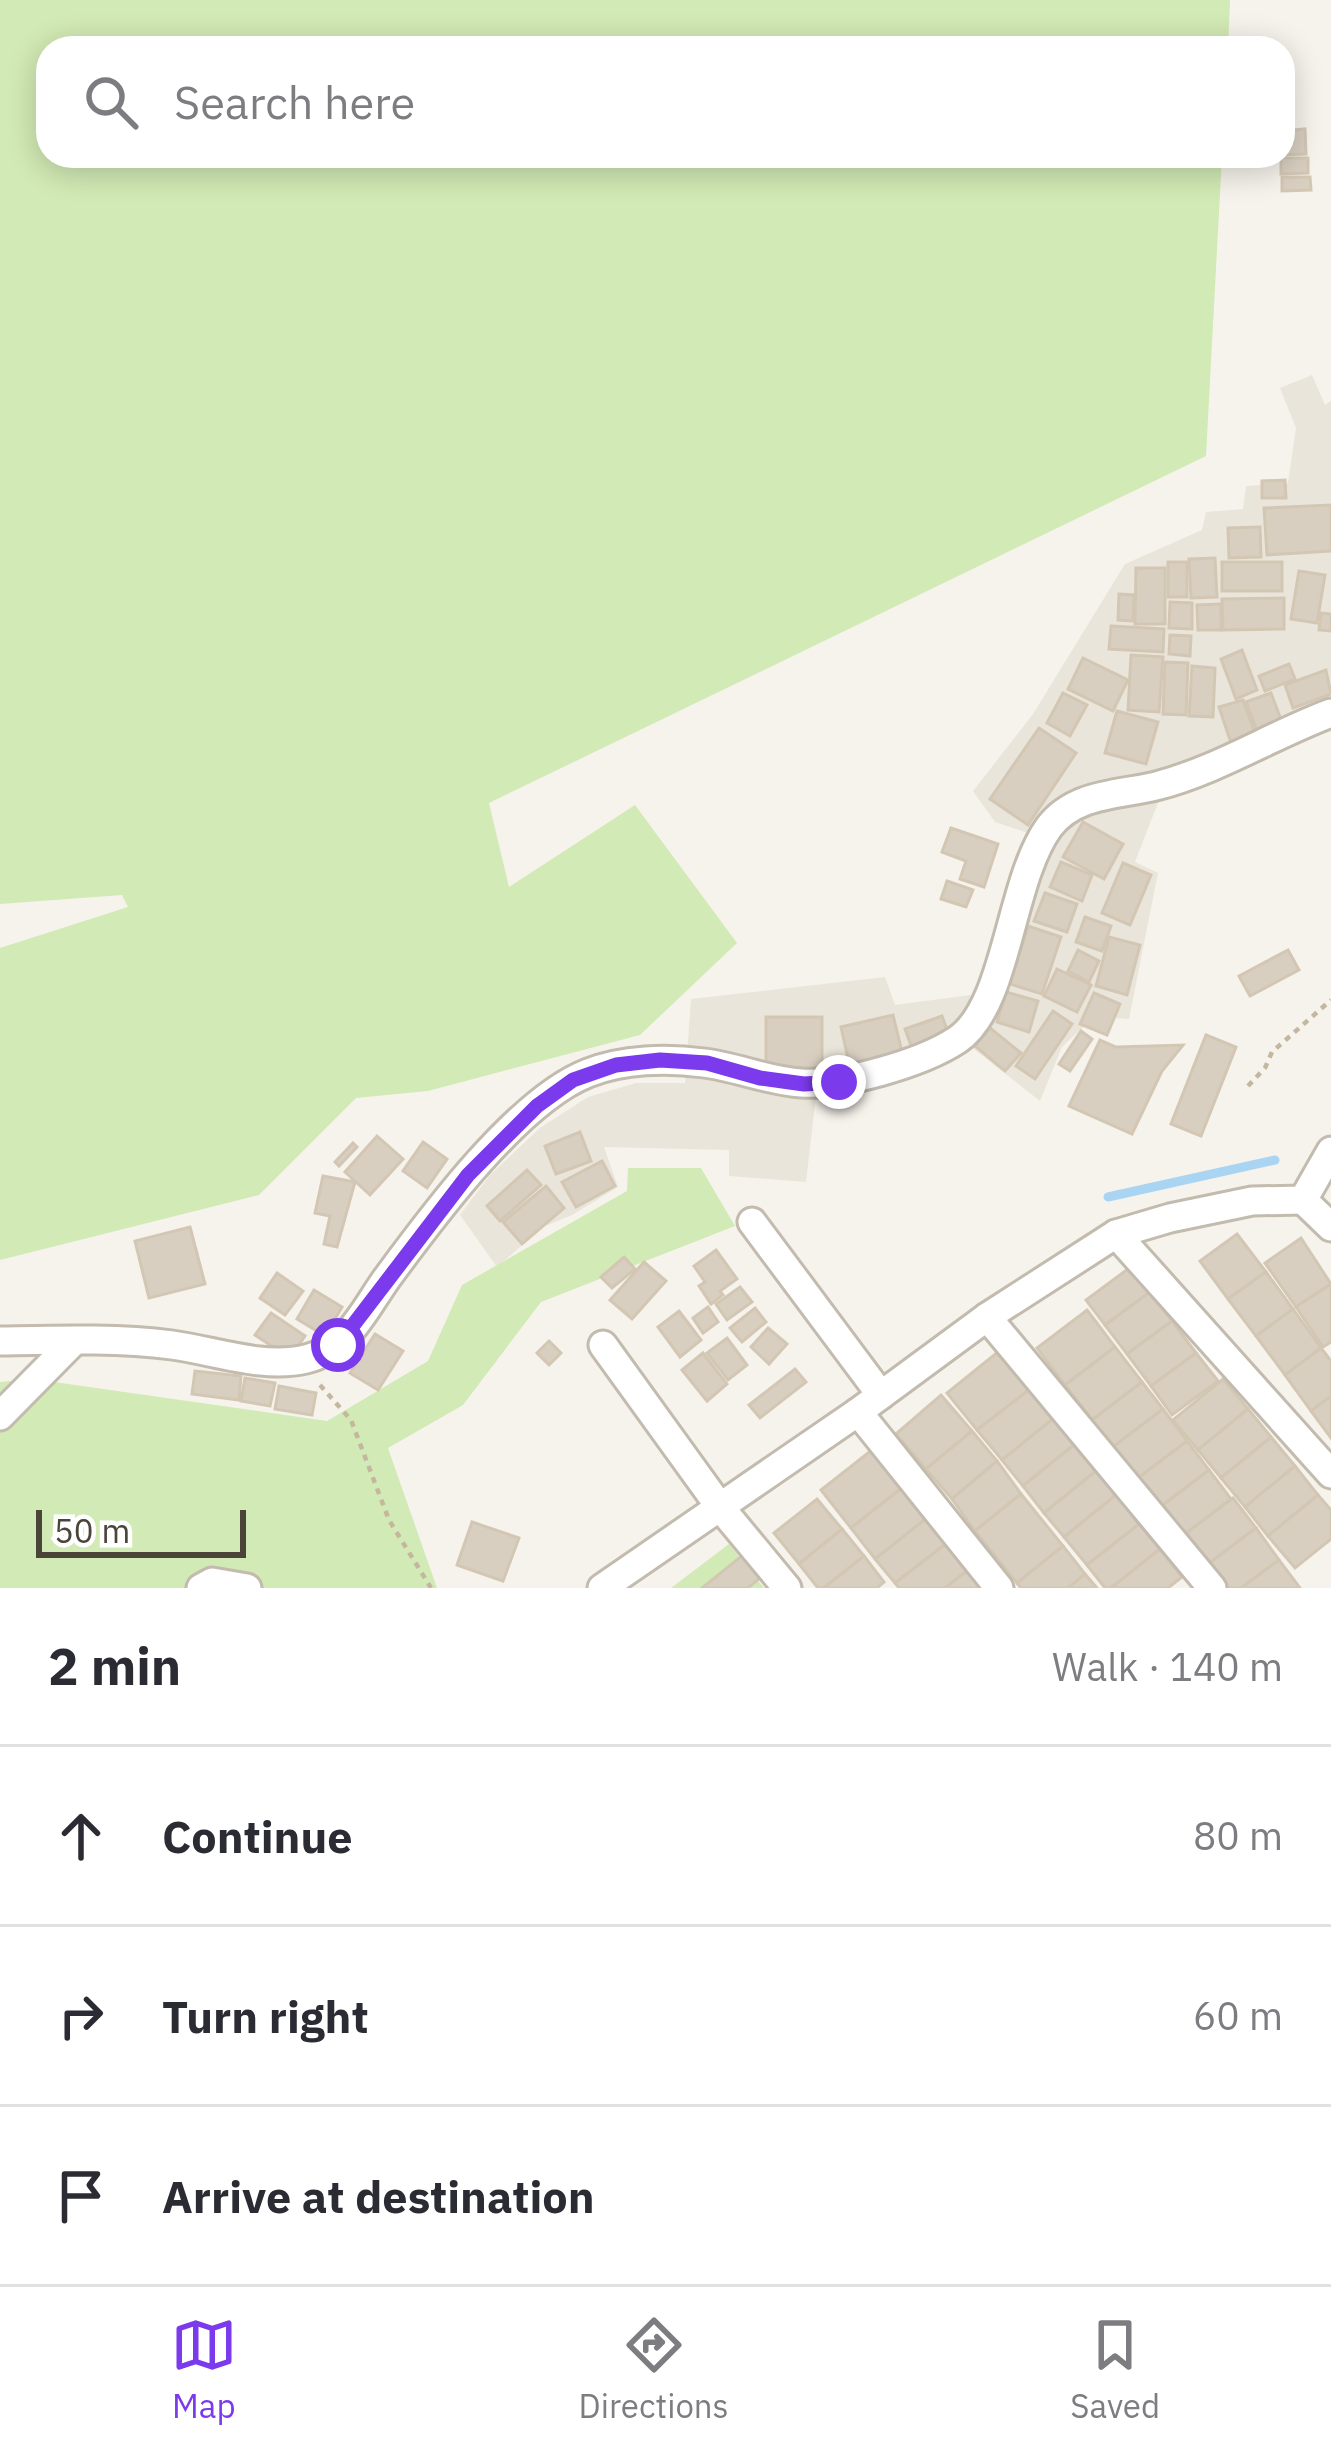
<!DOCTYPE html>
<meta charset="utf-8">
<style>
body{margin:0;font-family:"IBM Plex Sans",sans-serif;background:#f2f2f3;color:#2b2b33}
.scale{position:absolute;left:36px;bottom:30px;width:210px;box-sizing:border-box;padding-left:12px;border:6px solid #4b4439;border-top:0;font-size:33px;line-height:42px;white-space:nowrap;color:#4b4439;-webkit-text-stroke:9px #fff;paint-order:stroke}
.stop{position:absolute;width:36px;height:36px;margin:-27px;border:9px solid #7c3aed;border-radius:50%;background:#fff}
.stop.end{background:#7c3aed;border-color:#fff;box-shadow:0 3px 12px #0008}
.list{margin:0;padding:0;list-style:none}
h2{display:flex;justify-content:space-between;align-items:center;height:156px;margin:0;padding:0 48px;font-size:51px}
h2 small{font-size:39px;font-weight:400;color:#7c7c81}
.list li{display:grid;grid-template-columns:78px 1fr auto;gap:36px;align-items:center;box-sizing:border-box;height:180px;padding:0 48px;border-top:3px solid #e1e1e2}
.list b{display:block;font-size:45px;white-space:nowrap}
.list em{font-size:39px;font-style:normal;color:#7c7c81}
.icon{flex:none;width:66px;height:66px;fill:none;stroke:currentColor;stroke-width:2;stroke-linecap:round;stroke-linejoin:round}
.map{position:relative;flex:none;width:1331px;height:1588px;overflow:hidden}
.search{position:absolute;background:#fff;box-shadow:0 6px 30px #0003;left:36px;right:36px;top:36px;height:132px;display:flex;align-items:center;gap:30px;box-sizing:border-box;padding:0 42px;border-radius:36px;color:#7c7c81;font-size:45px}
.sheet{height:696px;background:#fff}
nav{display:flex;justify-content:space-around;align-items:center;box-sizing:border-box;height:168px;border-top:3px solid #e1e1e2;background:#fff;font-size:33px;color:#7c7c81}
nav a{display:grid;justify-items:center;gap:6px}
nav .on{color:#7c3aed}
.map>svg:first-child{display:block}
</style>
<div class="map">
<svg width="1331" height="1588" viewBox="0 0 1331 1588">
<rect width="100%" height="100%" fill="#f6f3ec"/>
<polygon fill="#eae5da" points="1312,375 1325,405 1331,401 1331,716 1163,790 1135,862 1158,873 1129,1019 1100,1017 1082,1028 1062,1047 1040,1101 956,1035 818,1079 806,1182 729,1176 729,1150 604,1147 618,1187 572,1215 543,1227 497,1267 460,1215 490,1175 540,1128 588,1097 636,1083 685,1083 691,999 885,977 895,1005 978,994 1028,833 995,822 973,791 1033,714 1125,564 1202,530 1206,512 1243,509 1246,486 1288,483 1296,428 1280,388"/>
<g fill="#d2eab5">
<polygon points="0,0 1230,0 1228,48 48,48 48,156 1222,156 1206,456 489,803 509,887 635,805 737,943 640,1035 428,1091 356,1098 259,1195 0,1260 0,948 128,907 122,895 0,904"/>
<polygon points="628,1168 701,1168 735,1226 541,1302 463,1405 388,1448 437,1588 0,1588 0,1382 33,1379 327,1421 428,1361 462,1285 627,1191"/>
<polygon points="729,1544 764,1588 671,1588"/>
</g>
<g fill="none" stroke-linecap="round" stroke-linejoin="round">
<polyline stroke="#a9d4f2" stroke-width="9" points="1108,1197 1275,1160"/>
</g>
<g fill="#d8cfc1" stroke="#d3c7b4" stroke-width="3">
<polygon points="1305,129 1306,154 1283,155 1283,131"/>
<polygon points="1281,158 1308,158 1308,173 1281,174"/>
<polygon points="1282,177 1310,177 1311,190 1282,191"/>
<polygon points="1285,480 1286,498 1262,498 1262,481"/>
<polygon points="1331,505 1331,551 1267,555 1264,508"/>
<polygon points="1260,527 1261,557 1229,558 1228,528"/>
<polygon points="1215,558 1217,597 1191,598 1189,559"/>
<rect x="1168" y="562" width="19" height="35"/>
<rect x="1222" y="562" width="60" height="29"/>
<polygon points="1136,568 1165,568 1165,624 1135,624"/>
<polygon points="1299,571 1325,575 1317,623 1291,619"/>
<polygon points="1119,594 1134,595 1133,621 1118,620"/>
<polygon points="1284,598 1284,629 1223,630 1222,599"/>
<polygon points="1170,602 1192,603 1192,629 1169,628"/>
<polygon points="1221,604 1221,630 1198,630 1197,605"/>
<polygon points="1321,613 1331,614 1331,631 1319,630"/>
<polygon points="1111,626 1164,629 1163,652 1109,649"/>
<polygon points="1170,635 1191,636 1190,656 1169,654"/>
<polygon points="1242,650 1257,690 1236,699 1221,659"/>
<polygon points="1131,655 1163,657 1159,712 1128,710"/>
<polygon points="1083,658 1128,680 1113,711 1068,689"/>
<polygon points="1165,662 1188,663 1186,715 1163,714"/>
<polygon points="1289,664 1295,679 1265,691 1259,676"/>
<polygon points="1192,666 1215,668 1213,717 1189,716"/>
<polygon points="1326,670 1331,694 1293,708 1285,685"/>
<polygon points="1063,693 1087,705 1070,736 1047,723"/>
<polygon points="1271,693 1282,722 1257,731 1246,702"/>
<polygon points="1243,700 1256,736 1231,743 1219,707"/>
<polygon points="1117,711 1158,722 1146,764 1105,753"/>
<polygon points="1039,728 1076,753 1028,825 990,799"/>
<polygon points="1083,822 1123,844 1104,879 1063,857"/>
<polygon points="951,828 998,844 984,887 960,879 966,861 942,852"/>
<polygon points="1061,862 1092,875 1082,901 1050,887"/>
<polygon points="1123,863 1151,875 1130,925 1102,913"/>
<polygon points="947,881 973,890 966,907 941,899"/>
<polygon points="1045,893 1077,904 1067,932 1034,921"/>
<polygon points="1085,917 1111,926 1102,951 1076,942"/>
<polygon points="1028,926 1061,937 1042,994 1010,984"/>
<polygon points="1109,937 1140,945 1127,995 1096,986"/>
<polygon points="1078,950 1099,961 1089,982 1068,971"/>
<polygon points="1288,950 1299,970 1250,996 1239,976"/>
<polygon points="1057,969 1091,985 1077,1012 1044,996"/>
<polygon points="1006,992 1038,1001 1029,1032 997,1022"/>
<polygon points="1094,993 1120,1004 1107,1035 1080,1024"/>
<polygon points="1053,1011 1072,1024 1035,1079 1016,1066"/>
<polygon points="893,1015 903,1056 850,1068 841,1027"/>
<polygon points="942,1016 949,1035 912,1048 905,1029"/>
<rect x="766" y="1017" width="56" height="54"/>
<polygon points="990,1028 1021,1053 1005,1071 975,1046"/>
<polygon points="1081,1031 1092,1039 1070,1071 1059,1064"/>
<polygon points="1206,1035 1236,1047 1201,1136 1171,1124"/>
<polygon points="1100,1040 1116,1047 1183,1045 1162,1071 1132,1134 1069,1106"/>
<polygon points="580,1132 591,1161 556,1174 545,1146"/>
<polygon points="377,1136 403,1159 370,1195 345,1172"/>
<polygon points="423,1142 447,1159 427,1188 403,1171"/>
<polygon points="353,1143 357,1147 339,1166 335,1162"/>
<polygon points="602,1161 615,1186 576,1207 562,1182"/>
<polygon points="527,1170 541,1185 500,1221 487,1206"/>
<polygon points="323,1176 355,1182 337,1247 324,1244 330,1216 315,1213"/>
<polygon points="546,1186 564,1208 522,1244 503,1222"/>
<polygon points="190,1227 205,1284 149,1298 135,1241"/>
<polygon points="1237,1234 1266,1272 1228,1299 1200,1261"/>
<polygon points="1301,1238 1331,1284 1296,1307 1265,1263"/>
<polygon points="716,1250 737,1279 720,1291 723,1295 711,1304 699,1286 705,1282 694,1266"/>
<polygon points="624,1257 635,1269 612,1288 601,1277"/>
<polygon points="644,1262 666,1281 632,1319 610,1300"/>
<polygon points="1132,1266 1150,1292 1105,1325 1086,1300"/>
<polygon points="1266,1272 1293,1309 1256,1336 1228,1299"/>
<polygon points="277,1273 303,1291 285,1315 260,1298"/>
<polygon points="1331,1284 1331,1342 1323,1347 1296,1307"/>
<polygon points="740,1287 752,1302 727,1320 716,1304"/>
<polygon points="314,1290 342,1307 325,1336 297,1319"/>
<polygon points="1150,1292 1172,1321 1127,1354 1105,1325"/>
<polygon points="708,1307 718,1322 703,1333 693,1318"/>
<polygon points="755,1308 766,1322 742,1342 730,1328"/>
<polygon points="1293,1309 1321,1348 1285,1375 1256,1336"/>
<polygon points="1087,1310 1115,1347 1065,1385 1037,1348"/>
<polygon points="679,1311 701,1340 680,1357 658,1327"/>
<polygon points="271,1313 305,1336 290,1358 255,1335"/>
<polygon points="1172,1321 1196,1353 1151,1386 1127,1354"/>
<polygon points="768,1328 787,1344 769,1364 751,1347"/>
<polygon points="375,1334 403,1351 378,1390 350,1373"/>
<polygon points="727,1338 747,1365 728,1380 707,1353"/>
<polygon points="549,1341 561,1353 549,1365 537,1353"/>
<polygon points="1115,1347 1142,1382 1092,1420 1065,1385"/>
<polygon points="1321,1348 1331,1361 1331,1396 1311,1411 1285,1375"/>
<polygon points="999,1351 1030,1389 977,1430 947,1393"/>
<polygon points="703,1353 727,1384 707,1401 682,1370"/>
<polygon points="1196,1353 1218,1381 1172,1415 1151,1386"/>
<polygon points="795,1369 806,1382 760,1418 749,1405"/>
<polygon points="195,1371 241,1376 239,1400 192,1394"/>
<polygon points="245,1378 275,1383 270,1406 241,1401"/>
<polygon points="1223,1379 1248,1409 1198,1450 1173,1420"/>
<polygon points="1142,1382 1163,1409 1113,1447 1092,1420"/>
<polygon points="279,1386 316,1393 312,1415 275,1409"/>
<polygon points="1030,1389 1054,1418 1002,1460 977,1430"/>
<polygon points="941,1395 972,1431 926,1469 896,1434"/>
<polygon points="1331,1396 1331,1438 1311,1411"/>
<polygon points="1163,1409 1187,1441 1137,1479 1113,1447"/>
<polygon points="1248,1409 1271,1437 1221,1478 1198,1450"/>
<polygon points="1054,1418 1075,1444 1023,1486 1002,1460"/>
<polygon points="972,1431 997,1461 952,1499 926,1469"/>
<polygon points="1271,1437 1295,1466 1245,1507 1221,1478"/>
<polygon points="1187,1441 1209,1470 1159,1508 1137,1479"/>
<polygon points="1075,1444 1096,1471 1044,1513 1023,1486"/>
<polygon points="873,1449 903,1487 851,1528 821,1490"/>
<polygon points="997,1461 1021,1494 975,1531 952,1499"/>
<polygon points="1295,1466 1318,1495 1268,1536 1245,1507"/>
<polygon points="1209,1470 1231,1499 1181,1537 1159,1508"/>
<polygon points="1096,1471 1116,1495 1064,1537 1044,1513"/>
<polygon points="903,1487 927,1518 875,1559 851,1528"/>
<polygon points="1021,1494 1063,1546 1017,1583 975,1531"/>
<polygon points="1116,1495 1139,1524 1087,1565 1064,1537"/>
<polygon points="1318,1495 1331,1510 1331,1539 1295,1568 1268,1536"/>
<polygon points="1233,1498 1256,1528 1204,1567 1181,1537"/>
<polygon points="817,1499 842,1529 799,1564 774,1533"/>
<polygon points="927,1518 947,1543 895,1583 875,1559"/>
<polygon points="472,1522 519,1538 503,1581 457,1565"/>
<polygon points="1139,1524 1160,1549 1111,1588 1105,1588 1087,1565"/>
<polygon points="1256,1528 1279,1560 1241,1588 1220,1588 1204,1567"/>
<polygon points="842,1529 864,1556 824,1588 818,1588 799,1564"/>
<polygon points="947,1543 968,1570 945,1588 899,1588 895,1583"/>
<polygon points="1063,1546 1085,1574 1068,1588 1021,1588 1017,1583"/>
<polygon points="1160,1549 1182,1577 1168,1588 1111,1588"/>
<polygon points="743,1555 761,1577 748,1588 702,1588"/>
<polygon points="864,1556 884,1582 877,1588 824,1588"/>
<polygon points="1279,1560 1300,1588 1241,1588"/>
<polygon points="968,1570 982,1588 945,1588"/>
<polygon points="1085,1574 1097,1588 1068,1588"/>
</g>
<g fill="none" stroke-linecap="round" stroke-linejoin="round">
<g stroke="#c2bbae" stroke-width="33">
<g id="street">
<polyline points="1303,1200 1331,1227"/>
<polyline points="752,1222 881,1395"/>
<polyline points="1116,1234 1331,1474"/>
<polyline points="987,1317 1212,1588"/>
<path d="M0,1341C57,1340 116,1338 172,1345C215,1351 263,1369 306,1359C348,1349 364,1310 387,1278C432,1217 517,1101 588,1073C623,1059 667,1058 704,1063C737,1067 768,1081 801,1083C843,1086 922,1063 957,1040C1008,1006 1009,882 1049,827C1075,793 1119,795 1156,786C1218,770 1272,735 1331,713"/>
<polyline points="603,1345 720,1507 787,1588"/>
<polyline points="858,1412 999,1588"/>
<polyline points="0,1416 74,1341"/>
<polyline points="201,1588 212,1582 247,1588"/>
<polyline points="602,1588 858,1412 987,1317 1116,1234 1170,1218 1252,1201 1303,1200 1331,1151"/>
</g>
</g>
<g stroke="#c4b79f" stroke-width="4.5" stroke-dasharray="6 6" stroke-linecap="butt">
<polyline points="1248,1086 1265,1068 1272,1052 1331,1000"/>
<polyline points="320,1385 351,1420 389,1520 431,1588"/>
</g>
<use href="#street" stroke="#fff" stroke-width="27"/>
</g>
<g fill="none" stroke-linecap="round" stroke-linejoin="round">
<polyline stroke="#7c3aed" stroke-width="15" points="338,1345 468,1175 537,1106 573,1080 616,1065 660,1060 707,1063 760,1078 804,1084 839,1082"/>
</g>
</svg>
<div class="scale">50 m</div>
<div class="stop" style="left:338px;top:1345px"></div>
<div class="stop end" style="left:839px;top:1082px"></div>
<div class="search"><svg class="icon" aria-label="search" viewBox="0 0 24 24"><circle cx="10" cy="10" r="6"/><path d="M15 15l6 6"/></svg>Search here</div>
</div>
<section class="sheet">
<h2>2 min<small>Walk · 140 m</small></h2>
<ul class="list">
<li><svg class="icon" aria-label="ahead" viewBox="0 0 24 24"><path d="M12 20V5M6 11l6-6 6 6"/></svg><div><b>Continue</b></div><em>80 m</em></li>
<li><svg class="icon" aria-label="right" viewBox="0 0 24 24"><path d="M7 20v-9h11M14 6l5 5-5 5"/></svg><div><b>Turn right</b></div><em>60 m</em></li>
<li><svg class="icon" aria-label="arrive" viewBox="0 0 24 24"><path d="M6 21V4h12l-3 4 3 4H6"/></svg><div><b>Arrive at destination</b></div></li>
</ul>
</section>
<nav>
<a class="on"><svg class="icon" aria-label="map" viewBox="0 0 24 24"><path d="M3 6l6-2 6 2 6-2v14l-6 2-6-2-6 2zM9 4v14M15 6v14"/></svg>Map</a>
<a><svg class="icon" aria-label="directions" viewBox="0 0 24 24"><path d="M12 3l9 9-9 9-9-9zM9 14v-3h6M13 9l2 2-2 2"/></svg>Directions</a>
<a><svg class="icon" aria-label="saved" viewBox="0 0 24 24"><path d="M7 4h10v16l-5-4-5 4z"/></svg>Saved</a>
</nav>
